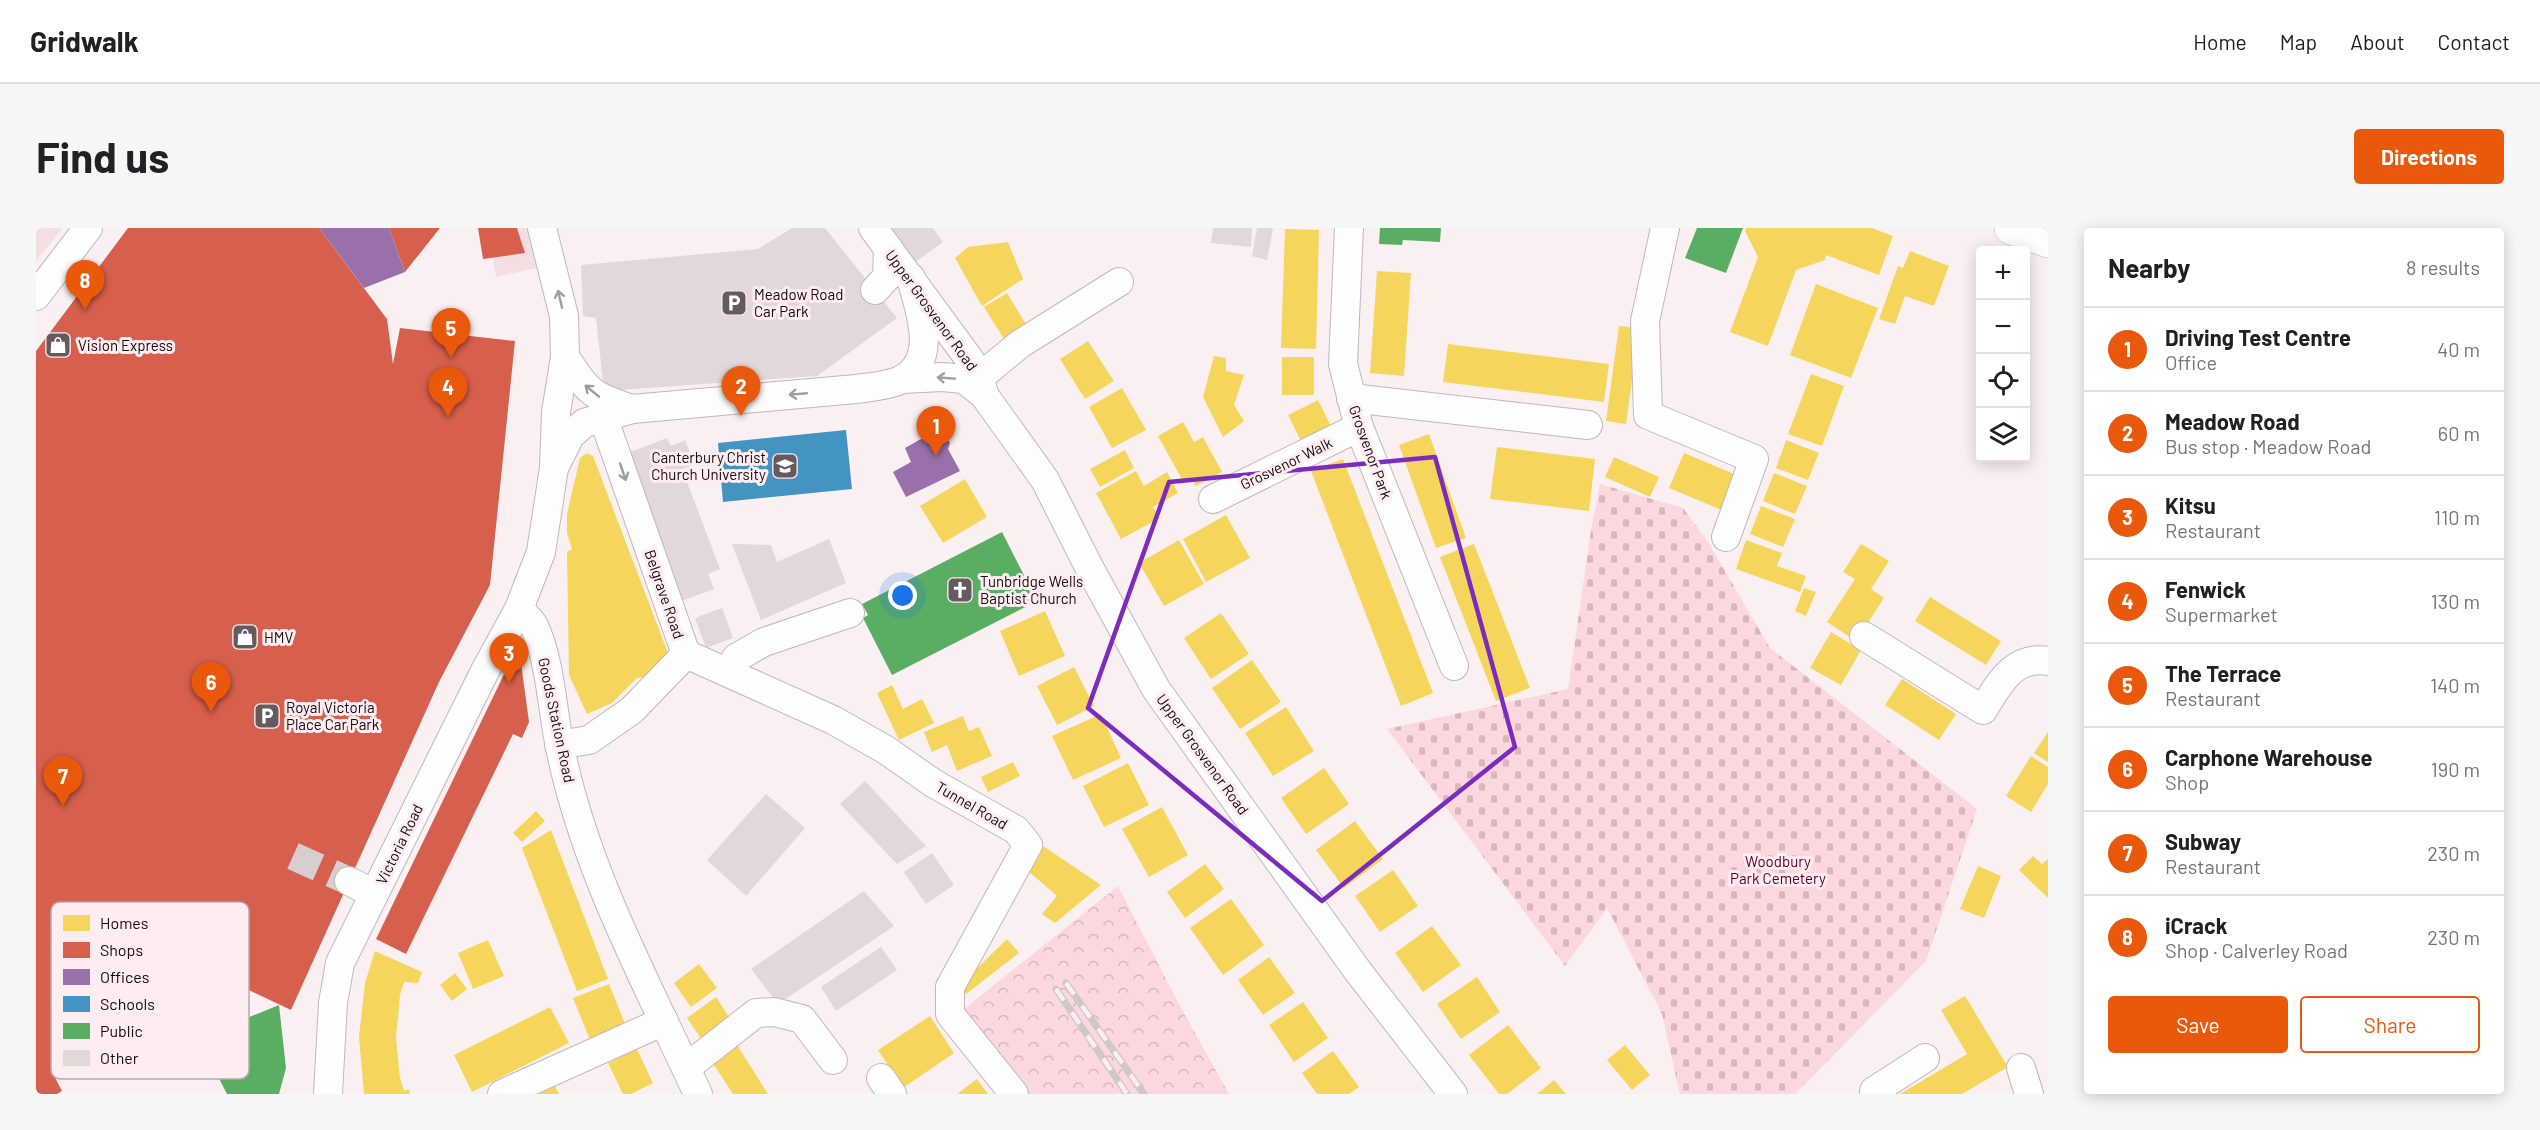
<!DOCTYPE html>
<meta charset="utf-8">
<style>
body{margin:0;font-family:Barlow,sans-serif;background:#f6f6f6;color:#202124}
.controls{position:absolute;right:18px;top:18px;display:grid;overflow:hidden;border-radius:6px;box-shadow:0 3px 15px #0003}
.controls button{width:54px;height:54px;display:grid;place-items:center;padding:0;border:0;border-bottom:2px solid #e0e0e0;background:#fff;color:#202124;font:30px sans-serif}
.you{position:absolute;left:867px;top:368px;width:21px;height:21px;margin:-15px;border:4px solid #fff;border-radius:50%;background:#1a73e8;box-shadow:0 0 0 9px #1a73e833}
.badge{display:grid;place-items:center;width:39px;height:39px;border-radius:50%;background:#ea580c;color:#fff;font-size:20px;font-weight:700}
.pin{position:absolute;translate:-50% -50px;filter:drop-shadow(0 2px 3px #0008)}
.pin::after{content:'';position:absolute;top:32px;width:21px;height:18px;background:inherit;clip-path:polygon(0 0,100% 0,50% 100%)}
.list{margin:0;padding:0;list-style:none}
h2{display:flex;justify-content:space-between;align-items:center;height:78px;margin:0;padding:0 24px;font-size:26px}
h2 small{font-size:20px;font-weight:400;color:#757577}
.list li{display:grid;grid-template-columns:39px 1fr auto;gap:18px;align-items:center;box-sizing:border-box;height:84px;padding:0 24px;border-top:2px solid #e0e0e0}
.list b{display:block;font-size:22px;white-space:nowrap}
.list p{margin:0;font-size:20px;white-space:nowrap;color:#757577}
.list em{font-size:20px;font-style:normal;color:#757577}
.actions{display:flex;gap:12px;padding:18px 24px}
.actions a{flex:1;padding:14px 0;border:2px solid #ea580c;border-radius:6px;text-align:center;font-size:21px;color:#ea580c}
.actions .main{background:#ea580c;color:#fff}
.icon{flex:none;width:33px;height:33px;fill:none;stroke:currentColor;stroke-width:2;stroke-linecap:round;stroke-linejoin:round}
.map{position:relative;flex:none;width:2012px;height:866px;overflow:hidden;border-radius:6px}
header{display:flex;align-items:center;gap:36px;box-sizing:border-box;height:84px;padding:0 30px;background:#fff;border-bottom:2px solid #e0e0e0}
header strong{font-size:28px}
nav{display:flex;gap:33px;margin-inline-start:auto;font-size:21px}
.intro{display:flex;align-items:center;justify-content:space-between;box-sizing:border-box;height:144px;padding:0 36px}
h1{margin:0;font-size:42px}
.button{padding:15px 27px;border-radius:6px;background:#ea580c;color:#fff;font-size:21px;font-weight:700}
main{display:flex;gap:36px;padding:0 36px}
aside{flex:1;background:#fff;border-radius:6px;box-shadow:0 3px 15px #0003}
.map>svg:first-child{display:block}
</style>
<header>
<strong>Gridwalk</strong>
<nav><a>Home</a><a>Map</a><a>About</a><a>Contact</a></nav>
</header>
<div class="intro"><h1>Find us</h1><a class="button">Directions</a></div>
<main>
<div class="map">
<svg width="2012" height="866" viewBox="0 0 2012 866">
<defs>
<pattern id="forest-crowns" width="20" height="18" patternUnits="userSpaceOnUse" patternTransform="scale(1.5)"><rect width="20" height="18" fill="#fcd7dd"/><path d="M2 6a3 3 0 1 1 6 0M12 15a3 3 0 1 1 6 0" fill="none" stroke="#d7b7bc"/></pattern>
<pattern id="cemetery-stones" width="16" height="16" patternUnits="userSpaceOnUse" patternTransform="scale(1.5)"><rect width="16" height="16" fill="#fcd7dd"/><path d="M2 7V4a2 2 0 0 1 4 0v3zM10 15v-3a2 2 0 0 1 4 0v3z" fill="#d7b7bc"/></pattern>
</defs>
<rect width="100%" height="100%" fill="#faf0f2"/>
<g fill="#f3dfe2">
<polygon points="0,0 27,0 0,33"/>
<polygon points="452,0 498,0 514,37 460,49"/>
</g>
<polygon fill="url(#forest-crowns)" points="1082,658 1144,778 1193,866 990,866 923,785"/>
<polygon fill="url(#cemetery-stones)" points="1564,256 1647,280 1672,314 1734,420 1941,581 1890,733 1759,866 1644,866 1626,786 1571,680 1529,738 1351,501 1532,461 1555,302"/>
<g fill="#f6d55c">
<polygon points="1710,0 1836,0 1857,8 1843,47 1790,27 1789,32 1760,42 1732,118 1694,104 1722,29 1709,3"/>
<polygon points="1249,1 1283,2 1280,121 1245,120"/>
<polygon points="972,14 987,51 946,78 919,30 932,19"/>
<polygon points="1874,23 1913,38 1898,78 1869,68 1859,96 1843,91 1862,38 1867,40"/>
<polygon points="1341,43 1375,45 1368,148 1334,145"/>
<polygon points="1780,56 1842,80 1815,150 1754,127"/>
<polygon points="971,65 996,106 973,119 948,79"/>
<polygon points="1583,98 1603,100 1590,196 1570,193"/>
<polygon points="1052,113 1078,153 1049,171 1024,131"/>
<polygon points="1412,116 1573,136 1568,174 1407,154"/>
<polygon points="1178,128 1190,130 1190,143 1208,147 1198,177 1208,193 1187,209 1167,169"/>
<rect x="1246" y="129" width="32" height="38"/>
<polygon points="1775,146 1808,158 1786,218 1752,206"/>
<polygon points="1086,160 1110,202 1076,220 1053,179"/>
<polygon points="1282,172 1296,200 1266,215 1252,187"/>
<polygon points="1147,194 1158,214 1167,209 1186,244 1160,258 1156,251 1148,255 1122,208"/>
<polygon points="1393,206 1430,310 1400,320 1363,217"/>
<polygon points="1750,212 1783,225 1772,252 1740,240"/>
<polygon points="1461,219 1559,231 1553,283 1454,271"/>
<polygon points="1089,222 1098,240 1064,259 1054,241"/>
<polygon points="551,225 557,228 632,425 609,449 601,450 576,475 551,486 533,447 531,324 536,321 531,305 531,286 544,230"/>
<polygon points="1648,225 1703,248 1688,283 1633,260"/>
<polygon points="1578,229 1623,249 1614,269 1569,249"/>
<polygon points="1307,231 1397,465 1365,478 1275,243"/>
<polygon points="1100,243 1108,258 1131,244 1142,265 1117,279 1124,290 1085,311 1060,265"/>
<polygon points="1738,245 1771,258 1759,286 1727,273"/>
<polygon points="929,251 951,289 907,315 884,278"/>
<polygon points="1725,278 1759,291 1747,319 1714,306"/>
<polygon points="1190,287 1214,330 1170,354 1147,311"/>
<polygon points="1143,312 1168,356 1128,378 1103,335"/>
<polygon points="1710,312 1746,325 1741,338 1770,348 1764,364 1700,341"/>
<polygon points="1438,316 1494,460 1460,473 1404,329"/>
<polygon points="1825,316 1853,333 1835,361 1848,370 1820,413 1791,394 1819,351 1807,344"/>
<polygon points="1768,360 1780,364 1770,388 1759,383"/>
<polygon points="1894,369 1965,413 1950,437 1879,393"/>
<polygon points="1009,383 1029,428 983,448 964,403"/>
<polygon points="1185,385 1213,426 1175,451 1148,410"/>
<polygon points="1795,404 1825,422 1805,457 1774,440"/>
<polygon points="1216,432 1245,474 1204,501 1176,460"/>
<polygon points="1038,439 1058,478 1021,497 1001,458"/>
<polygon points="1866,451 1920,486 1903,512 1849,477"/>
<polygon points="856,457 867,481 886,471 898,495 863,512 841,465"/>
<polygon points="1250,479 1278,523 1237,548 1209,505"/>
<polygon points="1065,486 1085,530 1037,552 1016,508"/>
<polygon points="927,488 933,503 943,499 956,528 921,543 911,517 896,524 888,504"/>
<polygon points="2012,504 2012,534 1998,525"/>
<polygon points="1995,528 2012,539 2012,556 1995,584 1970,568"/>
<polygon points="977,534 984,548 952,564 945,549"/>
<polygon points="1092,535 1113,577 1068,599 1047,558"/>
<polygon points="1288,540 1313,576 1270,606 1245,570"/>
<polygon points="1126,579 1152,627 1113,649 1086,601"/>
<polygon points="500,583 509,593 486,614 477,605"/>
<polygon points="1319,593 1347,631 1308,660 1280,622"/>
<polygon points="515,602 572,751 541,763 486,620"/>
<polygon points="1007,618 1065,657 1019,695 1006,686 1021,668 991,642"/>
<polygon points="1997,628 2006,636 2012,631 2012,670 1983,642"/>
<polygon points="1169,636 1188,661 1149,690 1131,664"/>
<polygon points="1942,638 1965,648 1948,690 1924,681"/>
<polygon points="1357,642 1382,678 1344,704 1319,668"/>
<polygon points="1195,671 1228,717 1187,747 1154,700"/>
<polygon points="1396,698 1425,737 1387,764 1359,725"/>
<polygon points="971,711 983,725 930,766 924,757"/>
<polygon points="452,712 468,748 437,761 422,725"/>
<polygon points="339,723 386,744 382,755 368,754 364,767 360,810 364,850 368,863 373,861 374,866 328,866 323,809 329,755"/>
<polygon points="1233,729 1259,765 1227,787 1202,752"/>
<polygon points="663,736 681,760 655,779 638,755"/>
<polygon points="419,745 431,761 416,773 404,757"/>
<polygon points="1441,749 1464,784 1425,811 1401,776"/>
<polygon points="573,756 590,798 554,812 537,770"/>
<polygon points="1929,768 1972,839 1926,866 1864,866 1931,826 1905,782"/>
<polygon points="680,769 697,795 668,815 651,790"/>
<polygon points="1267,774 1292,810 1258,834 1233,797"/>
<polygon points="514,779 533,815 436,864 418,827"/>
<polygon points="894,788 918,825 867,860 842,822"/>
<polygon points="1472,797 1505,840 1471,866 1463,866 1433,827"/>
<polygon points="698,812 732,866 697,866 672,828"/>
<polygon points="1589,817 1614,847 1596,862 1571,832"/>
<polygon points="601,821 617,855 595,866 587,866 572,835"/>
<polygon points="1297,823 1323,859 1313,866 1281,866 1266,845"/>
<polygon points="941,851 952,866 921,866"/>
<polygon points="516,852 523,866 489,866"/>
<polygon points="1518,852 1530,866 1501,866"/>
</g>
<g fill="#d6604d">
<polygon points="92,0 283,0 351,91 357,136 364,100 479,113 454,357 403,454 255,782 172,743 144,777 16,844 26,863 21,866 0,866 0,123"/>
<polygon points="353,0 404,0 369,44"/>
<polygon points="442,0 481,0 489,25 447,31"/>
<polygon points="479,433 485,435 493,494 486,510 477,506 370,726 340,711 473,436"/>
</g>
<g fill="#9970ab">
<polygon points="283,0 353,0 369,44 328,60"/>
<polygon points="901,202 909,205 914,215 912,221 924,243 870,269 857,244 875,234 869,220"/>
</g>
<polygon fill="#4393c3" points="810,202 816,261 687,274 682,215"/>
<g fill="#5aae61">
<polygon points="1344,0 1405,0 1404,14 1367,12 1366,17 1343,16"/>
<polygon points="1661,0 1707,0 1690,45 1649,30"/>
<polygon points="966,304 1001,373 856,447 827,390 832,387 826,376"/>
<polygon points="243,777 250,840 243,866 191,866 162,810"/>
</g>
<g fill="#e2d7d9">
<polygon points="756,0 789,0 861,90 781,148 568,163 560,90 547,88 545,37 722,21"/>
<polygon points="852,0 897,0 907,14 878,35"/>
<polygon points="1177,0 1216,0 1215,19 1175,15"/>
<polygon points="1221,0 1237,0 1231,32 1216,28"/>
<polygon points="631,210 635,218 649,212 659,237 646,241 684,341 672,346 678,361 645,373 589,226"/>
<polygon points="793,311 810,355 725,392 696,316 735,317 741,334"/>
<polygon points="686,380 697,410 670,420 659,390"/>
<polygon points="829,553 890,618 861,636 804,576"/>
<polygon points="730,566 769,600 710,668 671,632"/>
<polygon points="896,625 918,657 890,676 868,644"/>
<polygon points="828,663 858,698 742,776 715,741"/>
<polygon points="845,719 861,742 800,783 785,759"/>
</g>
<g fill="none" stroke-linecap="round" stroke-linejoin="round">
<polyline stroke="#d8ced0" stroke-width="28" stroke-dasharray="28 14" stroke-linecap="butt" points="257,628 313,653"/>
<g stroke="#c1b6b8" stroke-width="30">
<g id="minor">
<polyline points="837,0 934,132 944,149 948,167"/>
<polyline points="1313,0 1307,136 1323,199 1418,438"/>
<polyline points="1629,0 1609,93 1612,187 1718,231 1690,309"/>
<polyline points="839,62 851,49 852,20"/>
<polyline points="0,68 52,0"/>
<path d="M529,129C553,165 554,167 596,181"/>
<polyline points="944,149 984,116 1083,54"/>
<polyline points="866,151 906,149 928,151 948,167 1009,252 1054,341 1120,461 1321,742 1417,866"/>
<polyline points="1315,170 1552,197"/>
<polyline points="567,189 650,426"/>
<path d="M520,236L534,208L548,195L596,181L820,161C835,159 851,158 865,152C904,132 883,81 875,50"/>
<polyline points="1177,271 1323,199"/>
<path d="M483,381C488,386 495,392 498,398C513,429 516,475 522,509C545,635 609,751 662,866"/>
<path d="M1828,408L1947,482C1963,456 1977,427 2012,433"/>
<polyline points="650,426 797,492 850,522 897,555 980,602 992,617 914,759 914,786 978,866"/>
<polyline points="691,444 700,430 728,414 814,385"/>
<polyline points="523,517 553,512 596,482 650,426"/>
<polyline points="313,653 338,666"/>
<polyline points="650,840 720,785 738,784 766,791 797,832"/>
<polyline points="1985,840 1993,866"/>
<polyline points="845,850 856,866"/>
<polyline points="292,866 297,775 304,735 449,443 483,381 505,324 518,240 520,184 529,129 528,88 506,0"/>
<polyline points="466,866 628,793"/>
<polyline points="1840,866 1838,863 1889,830"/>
</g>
</g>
<g stroke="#c1b6b8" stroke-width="34">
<polyline id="highway" points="1975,0 2012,13"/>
</g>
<use href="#minor" stroke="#fefdfd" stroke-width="28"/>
<use href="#highway" stroke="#fefdfd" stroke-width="33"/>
<g stroke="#ccc9c9" stroke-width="7">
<g id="rail">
<polyline points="1030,755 1108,866"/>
<polyline points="1020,761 1091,866"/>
</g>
</g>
<use href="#rail" stroke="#fdedf0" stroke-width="4.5" stroke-dasharray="14" stroke-linecap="butt"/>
</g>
<defs><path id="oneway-shaft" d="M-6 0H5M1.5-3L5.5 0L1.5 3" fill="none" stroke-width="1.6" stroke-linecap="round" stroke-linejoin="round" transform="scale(1.5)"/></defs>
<g stroke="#a19c9d">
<use href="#oneway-shaft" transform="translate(524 71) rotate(-103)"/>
<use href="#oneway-shaft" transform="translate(910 150) rotate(-176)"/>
<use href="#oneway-shaft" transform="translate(556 163) rotate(-141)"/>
<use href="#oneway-shaft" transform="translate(762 166) rotate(175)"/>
<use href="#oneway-shaft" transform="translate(587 244) rotate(71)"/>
</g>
<path fill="none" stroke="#7b2cbf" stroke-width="4.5" stroke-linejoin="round" d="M1399,229L1479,519L1286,673L1052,480L1133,254Z"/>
<defs>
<g id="parking-square" transform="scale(1.35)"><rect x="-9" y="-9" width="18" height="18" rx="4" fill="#665a5d" stroke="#fdedf0"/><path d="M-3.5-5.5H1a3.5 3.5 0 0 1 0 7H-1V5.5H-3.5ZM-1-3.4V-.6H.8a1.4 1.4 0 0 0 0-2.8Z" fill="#fff"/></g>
<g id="shop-square" transform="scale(1.35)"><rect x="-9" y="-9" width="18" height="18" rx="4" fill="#665a5d" stroke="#fdedf0"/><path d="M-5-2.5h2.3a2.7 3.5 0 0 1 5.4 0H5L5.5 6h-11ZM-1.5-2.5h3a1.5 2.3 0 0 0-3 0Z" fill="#fff"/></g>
<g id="university-square" transform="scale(1.35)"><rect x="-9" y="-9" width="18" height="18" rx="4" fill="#665a5d" stroke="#fdedf0"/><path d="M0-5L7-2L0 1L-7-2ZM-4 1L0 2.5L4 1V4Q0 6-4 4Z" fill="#fff"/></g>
<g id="church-square" transform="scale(1.35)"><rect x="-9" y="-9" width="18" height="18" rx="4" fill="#665a5d" stroke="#fdedf0"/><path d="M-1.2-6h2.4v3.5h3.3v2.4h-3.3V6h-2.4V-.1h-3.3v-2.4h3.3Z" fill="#fff"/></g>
</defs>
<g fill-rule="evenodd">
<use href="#parking-square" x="698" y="75"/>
<use href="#shop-square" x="22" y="117"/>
<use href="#university-square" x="749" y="238"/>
<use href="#church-square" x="924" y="362"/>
<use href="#shop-square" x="209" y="409"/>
<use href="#parking-square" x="231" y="488"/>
</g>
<g text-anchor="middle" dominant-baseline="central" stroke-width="6" stroke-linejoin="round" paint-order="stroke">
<g font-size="15" fill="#160a0d" stroke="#fdedf0" text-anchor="start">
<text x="718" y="66">Meadow Road<tspan x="718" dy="17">Car Park</tspan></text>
<text x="42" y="117">Vision Express</text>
<text x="730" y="229" text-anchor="end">Canterbury Christ<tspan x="730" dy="17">Church University</tspan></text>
<text x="944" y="353">Tunbridge Wells<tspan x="944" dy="17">Baptist Church</tspan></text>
<text x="228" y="409">HMV</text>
<text x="250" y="479">Royal Victoria<tspan x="250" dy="17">Place Car Park</tspan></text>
</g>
<g font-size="15" fill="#160a0d" stroke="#fdedf0">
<text transform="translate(896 82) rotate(54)">Upper Grosvenor Road</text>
<text transform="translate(1335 224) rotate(70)">Grosvenor Park</text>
<text transform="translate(1250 235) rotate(-26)">Grosvenor Walk</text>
<text transform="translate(629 366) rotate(71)">Belgrave Road</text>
<text transform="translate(521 492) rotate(78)">Goods Station Road</text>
<text transform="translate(1167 526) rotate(54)">Upper Grosvenor Road</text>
<text transform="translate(936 577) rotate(30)">Tunnel Road</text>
<text transform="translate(363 616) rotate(-64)">Victoria Road</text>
</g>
<g font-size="15" fill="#5b0023" stroke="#fdedf0">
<text x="1742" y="633">Woodbury<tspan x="1742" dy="17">Park Cemetery</tspan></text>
</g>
</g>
<rect x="15" y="674" width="198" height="177" rx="9" fill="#fdedf0" stroke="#b8a9ac" stroke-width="1.5"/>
<rect x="27" y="687" width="27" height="16" fill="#f6d55c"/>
<rect x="27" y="714" width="27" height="16" fill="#d6604d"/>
<rect x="27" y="741" width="27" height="16" fill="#9970ab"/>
<rect x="27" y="768" width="27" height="16" fill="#4393c3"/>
<rect x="27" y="795" width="27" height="16" fill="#5aae61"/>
<rect x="27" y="822" width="27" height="16" fill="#e2d7d9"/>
<g font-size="16" fill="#160a0d">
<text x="64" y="701">Homes</text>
<text x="64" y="728">Shops</text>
<text x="64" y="755">Offices</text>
<text x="64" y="782">Schools</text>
<text x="64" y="809">Public</text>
<text x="64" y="836">Other</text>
</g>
</svg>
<div class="controls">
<button>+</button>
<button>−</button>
<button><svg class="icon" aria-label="locate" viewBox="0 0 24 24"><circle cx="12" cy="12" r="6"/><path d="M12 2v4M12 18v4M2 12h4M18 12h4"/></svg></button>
<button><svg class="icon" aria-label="layers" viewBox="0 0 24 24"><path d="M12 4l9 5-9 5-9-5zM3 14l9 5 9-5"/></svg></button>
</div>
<div class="you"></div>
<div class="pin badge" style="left:900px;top:228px">1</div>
<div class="pin badge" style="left:705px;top:188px">2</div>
<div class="pin badge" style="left:473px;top:455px">3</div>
<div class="pin badge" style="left:412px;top:189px">4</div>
<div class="pin badge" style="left:415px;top:130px">5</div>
<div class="pin badge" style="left:175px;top:484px">6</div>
<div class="pin badge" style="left:27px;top:578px">7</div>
<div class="pin badge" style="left:49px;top:82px">8</div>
</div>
<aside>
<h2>Nearby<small>8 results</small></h2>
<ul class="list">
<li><span class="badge">1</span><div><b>Driving Test Centre</b><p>Office</p></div><em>40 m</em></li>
<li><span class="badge">2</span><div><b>Meadow Road</b><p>Bus stop · Meadow Road</p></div><em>60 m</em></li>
<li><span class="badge">3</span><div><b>Kitsu</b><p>Restaurant</p></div><em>110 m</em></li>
<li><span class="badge">4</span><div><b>Fenwick</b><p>Supermarket</p></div><em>130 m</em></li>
<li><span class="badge">5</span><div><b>The Terrace</b><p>Restaurant</p></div><em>140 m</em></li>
<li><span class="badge">6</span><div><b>Carphone Warehouse</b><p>Shop</p></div><em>190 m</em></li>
<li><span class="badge">7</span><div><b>Subway</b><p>Restaurant</p></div><em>230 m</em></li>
<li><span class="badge">8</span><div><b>iCrack</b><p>Shop · Calverley Road</p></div><em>230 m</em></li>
</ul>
<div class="actions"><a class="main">Save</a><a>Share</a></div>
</aside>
</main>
